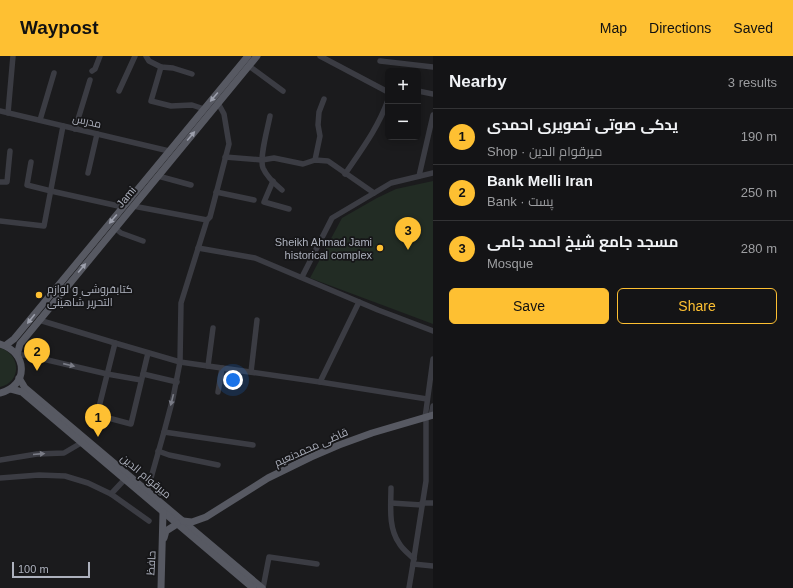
<!DOCTYPE html>
<meta charset="utf-8">
<style>
body{margin:0;font-family:Helvetica,Cairo,sans-serif;background:#1d1d1f;color:#f1f3f6}
.controls{position:absolute;right:12px;top:12px;display:grid;overflow:hidden;border-radius:6px;box-shadow:0 2px 10px #0003}
.controls button{width:36px;height:36px;display:grid;place-items:center;padding:0;border:0;border-bottom:1px solid #333335;background:#141416;color:#f1f3f6;font:20px sans-serif}
.scale{position:absolute;left:12px;bottom:10px;width:78px;box-sizing:border-box;padding-left:4px;border:2px solid #adb1bd;border-top:0;font-size:11px;line-height:14px;white-space:nowrap;color:#adb1bd;-webkit-text-stroke:3px #161618;paint-order:stroke}
.you{position:absolute;left:233px;top:324px;width:14px;height:14px;margin:-10px;border:3px solid #fff;border-radius:50%;background:#1a73e8;box-shadow:0 0 0 6px #1a73e833}
.badge{display:grid;place-items:center;width:26px;height:26px;border-radius:50%;background:#fec032;color:#111;font-size:13px;font-weight:700}
.pin{position:absolute;translate:-50% -33px;filter:drop-shadow(0 1px 2px #0008)}
.pin::after{content:'';position:absolute;top:21px;width:14px;height:12px;background:inherit;clip-path:polygon(0 0,100% 0,50% 100%)}
.list{margin:0;padding:0;list-style:none}
h2{display:flex;justify-content:space-between;align-items:center;height:52px;margin:0;padding:0 16px;font-size:17px}
h2 small{font-size:13px;font-weight:400;color:#9d9ea1}
.list li{display:grid;grid-template-columns:26px 1fr auto;gap:12px;align-items:center;box-sizing:border-box;height:56px;padding:0 16px;border-top:1px solid #333335}
.list b{display:block;font-size:15px;white-space:nowrap}
.list p{margin:0;font-size:13px;white-space:nowrap;color:#9d9ea1}
.list em{font-size:13px;font-style:normal;color:#9d9ea1}
.actions{display:flex;gap:8px;padding:12px 16px}
.actions a{flex:1;padding:9px 0;border:1px solid #fec032;border-radius:6px;text-align:center;font-size:14px;color:#fec032}
.actions .main{background:#fec032;color:#111}
.map{position:relative;flex:none;width:433px;height:532px;overflow:hidden}
header{display:flex;align-items:center;gap:24px;box-sizing:border-box;height:56px;padding:0 20px;background:#fec032;color:#111}
header strong{font-size:19px}
nav{display:flex;gap:22px;margin-inline-start:auto;font-size:14px}
main{display:flex}
aside{flex:1;background:#141416}
.map>svg:first-child{display:block}
</style>
<header>
<strong>Waypost</strong>
<nav><a>Map</a><a>Directions</a><a>Saved</a></nav>
</header>
<main>
<div class="map">
<svg width="433" height="532" viewBox="0 0 433 532">
<rect width="100%" height="100%" fill="#1b1b1d"/>
<g fill="#222c24">
<polygon points="433,125 433,268 310,222 342,162 377,142 396,133"/>
<path d="M0,292C21,298 22,326 0,331Z"/>
</g>
<g fill="none" stroke-linecap="round" stroke-linejoin="round">
<g stroke="#3b3c43" stroke-width="5.5">
<polyline points="146,0 149,5 161,11 173,12 192,18"/>
<polyline points="320,0 388,36"/>
<polyline points="380,5 433,11"/>
<polyline points="249,10 283,35"/>
<polyline points="161,11 151,45 171,50 192,49 204,53"/>
<polyline points="92,15 95,13 100,0"/>
<polyline points="119,35 135,0"/>
<polyline points="418,35 433,38"/>
<polyline points="0,55 169,95"/>
<polyline points="8,57 13,0"/>
<path d="M270,60C268,71 259,102 263,112C266,119 276,129 282,134"/>
<polyline points="40,64 54,17"/>
<polyline points="75,73 90,24"/>
<polyline points="225,101 262,104 274,102 303,108 315,104 328,105 374,137"/>
<polyline points="315,104 320,80 318,69 319,56 324,43"/>
<polyline points="31,106 27,129 51,135 123,151"/>
<polyline points="88,117 97,78"/>
<path d="M345,118C362,93 378,72 388,44"/>
<polyline points="158,120 191,129"/>
<polyline points="419,120 433,59"/>
<polyline points="273,125 264,146 289,153"/>
<polyline points="0,126 7,126 10,95"/>
<polyline points="216,136 254,144"/>
<polyline points="133,150 207,164"/>
<polyline points="0,165 44,170 63,70"/>
<polyline points="115,172 121,177 143,185"/>
<polyline points="198,192 255,202 378,254 433,275"/>
<polyline points="302,221 332,162 391,127 433,117"/>
<polyline points="39,264 115,287 180,306 320,326 427,343"/>
<polyline points="115,287 97,359 131,368 148,297"/>
<polyline points="17,299 26,299 107,318 141,324"/>
<polyline points="208,310 213,272"/>
<polyline points="251,316 257,264"/>
<polyline points="143,318 177,326"/>
<polyline points="320,326 359,246"/>
<polyline points="218,336 222,312"/>
<polyline points="431,360 433,350"/>
<polyline points="425,362 433,303"/>
<polyline points="164,376 253,389"/>
<polyline points="158,395 169,399 218,409"/>
<polyline points="0,404 37,398 64,397 81,387"/>
<polyline points="0,422 39,419 65,420 88,427 111,438 149,465"/>
<path d="M391,432C391,449 388,471 399,487C402,493 409,498 414,503"/>
<polyline points="147,436 164,376 173,342 180,306 181,247 207,164 210,161 229,88 224,58 218,47"/>
<polyline points="111,438 125,423"/>
<polyline points="391,447 422,449"/>
<polyline points="422,447 433,447"/>
<polyline points="413,508 433,510"/>
<polyline points="263,532 269,501 317,508"/>
<polyline points="409,532 413,508 426,425 426,361"/>
</g>
<g stroke="#575962" stroke-width="7">
<path d="M0,288C28,296 29,330 0,337"/>
<polyline points="6,289 14,283 248,0"/>
<polyline points="17,299 20,288 257,0"/>
<polyline points="19,322 25,332 262,532"/>
<polyline points="11,333 22,336 253,532"/>
<polyline points="183,465 192,466 206,461 268,422 311,401 339,389 372,377 433,359"/>
<polyline points="164,482 166,475 177,468"/>
<polyline points="161,532 163,456"/>
</g>
</g>
<defs><path id="oneway-solid" d="M-6-.8H1V-3.2L6.5 0L1 3.2V.8H-6Z"/></defs>
<g fill="#9c9fab">
<use href="#oneway-solid" transform="translate(214 41) rotate(130)"/>
<use href="#oneway-solid" transform="translate(191 80) rotate(-50)"/>
<use href="#oneway-solid" transform="translate(113 163) rotate(130)"/>
<use href="#oneway-solid" transform="translate(82 212) rotate(-50)"/>
<use href="#oneway-solid" transform="translate(31 263) rotate(129)"/>
</g>
<g fill="#7a7c86">
<use href="#oneway-solid" transform="translate(69 309) rotate(13)"/>
<use href="#oneway-solid" transform="translate(172 344) rotate(104)"/>
<use href="#oneway-solid" transform="translate(39 398) rotate(-5)"/>
</g>
<g fill="#fec032" stroke="#161618" stroke-width="1.5">
<circle cx="380" cy="192" r="4"/>
<circle cx="39" cy="239" r="4"/>
</g>
<g text-anchor="middle" dominant-baseline="central" stroke-width="3.5" stroke-linejoin="round" paint-order="stroke">
<g font-size="11" fill="#adb1bd" stroke="#161618">
<text transform="translate(87 65) rotate(13)">مدرس</text>
<text transform="translate(126 141) rotate(-50)">Jami</text>
<text transform="translate(311 391) rotate(-24)">قاضی محمدنعیم</text>
<text transform="translate(146 420) rotate(40)">میرقوام الدین</text>
<text transform="translate(151 507) rotate(-87)">حافظ</text>
</g>
<g font-size="11" fill="#adb1bd" stroke="#161618" text-anchor="end">
<text x="372" y="186">Sheikh Ahmad Jami<tspan x="372" dy="13">historical complex</tspan></text>
<text x="47" y="233" text-anchor="start">کتابفروشی و لوازم<tspan x="47" dy="13">التحریر شاهینی</tspan></text>
</g>
</g>
</svg>
<div class="controls">
<button>+</button>
<button>−</button>
</div>
<div class="scale">100 m</div>
<div class="you"></div>
<div class="pin badge" style="left:98px;top:381px">1</div>
<div class="pin badge" style="left:37px;top:315px">2</div>
<div class="pin badge" style="left:408px;top:194px">3</div>
</div>
<aside>
<h2>Nearby<small>3 results</small></h2>
<ul class="list">
<li><span class="badge">1</span><div><b>یدکی صوتی تصویری احمدی</b><p>Shop · میرقوام الدین</p></div><em>190 m</em></li>
<li><span class="badge">2</span><div><b>Bank Melli Iran</b><p>Bank · پست</p></div><em>250 m</em></li>
<li><span class="badge">3</span><div><b>مسجد جامع شیخ احمد جامی</b><p>Mosque</p></div><em>280 m</em></li>
</ul>
<div class="actions"><a class="main">Save</a><a>Share</a></div>
</aside>
</main>
